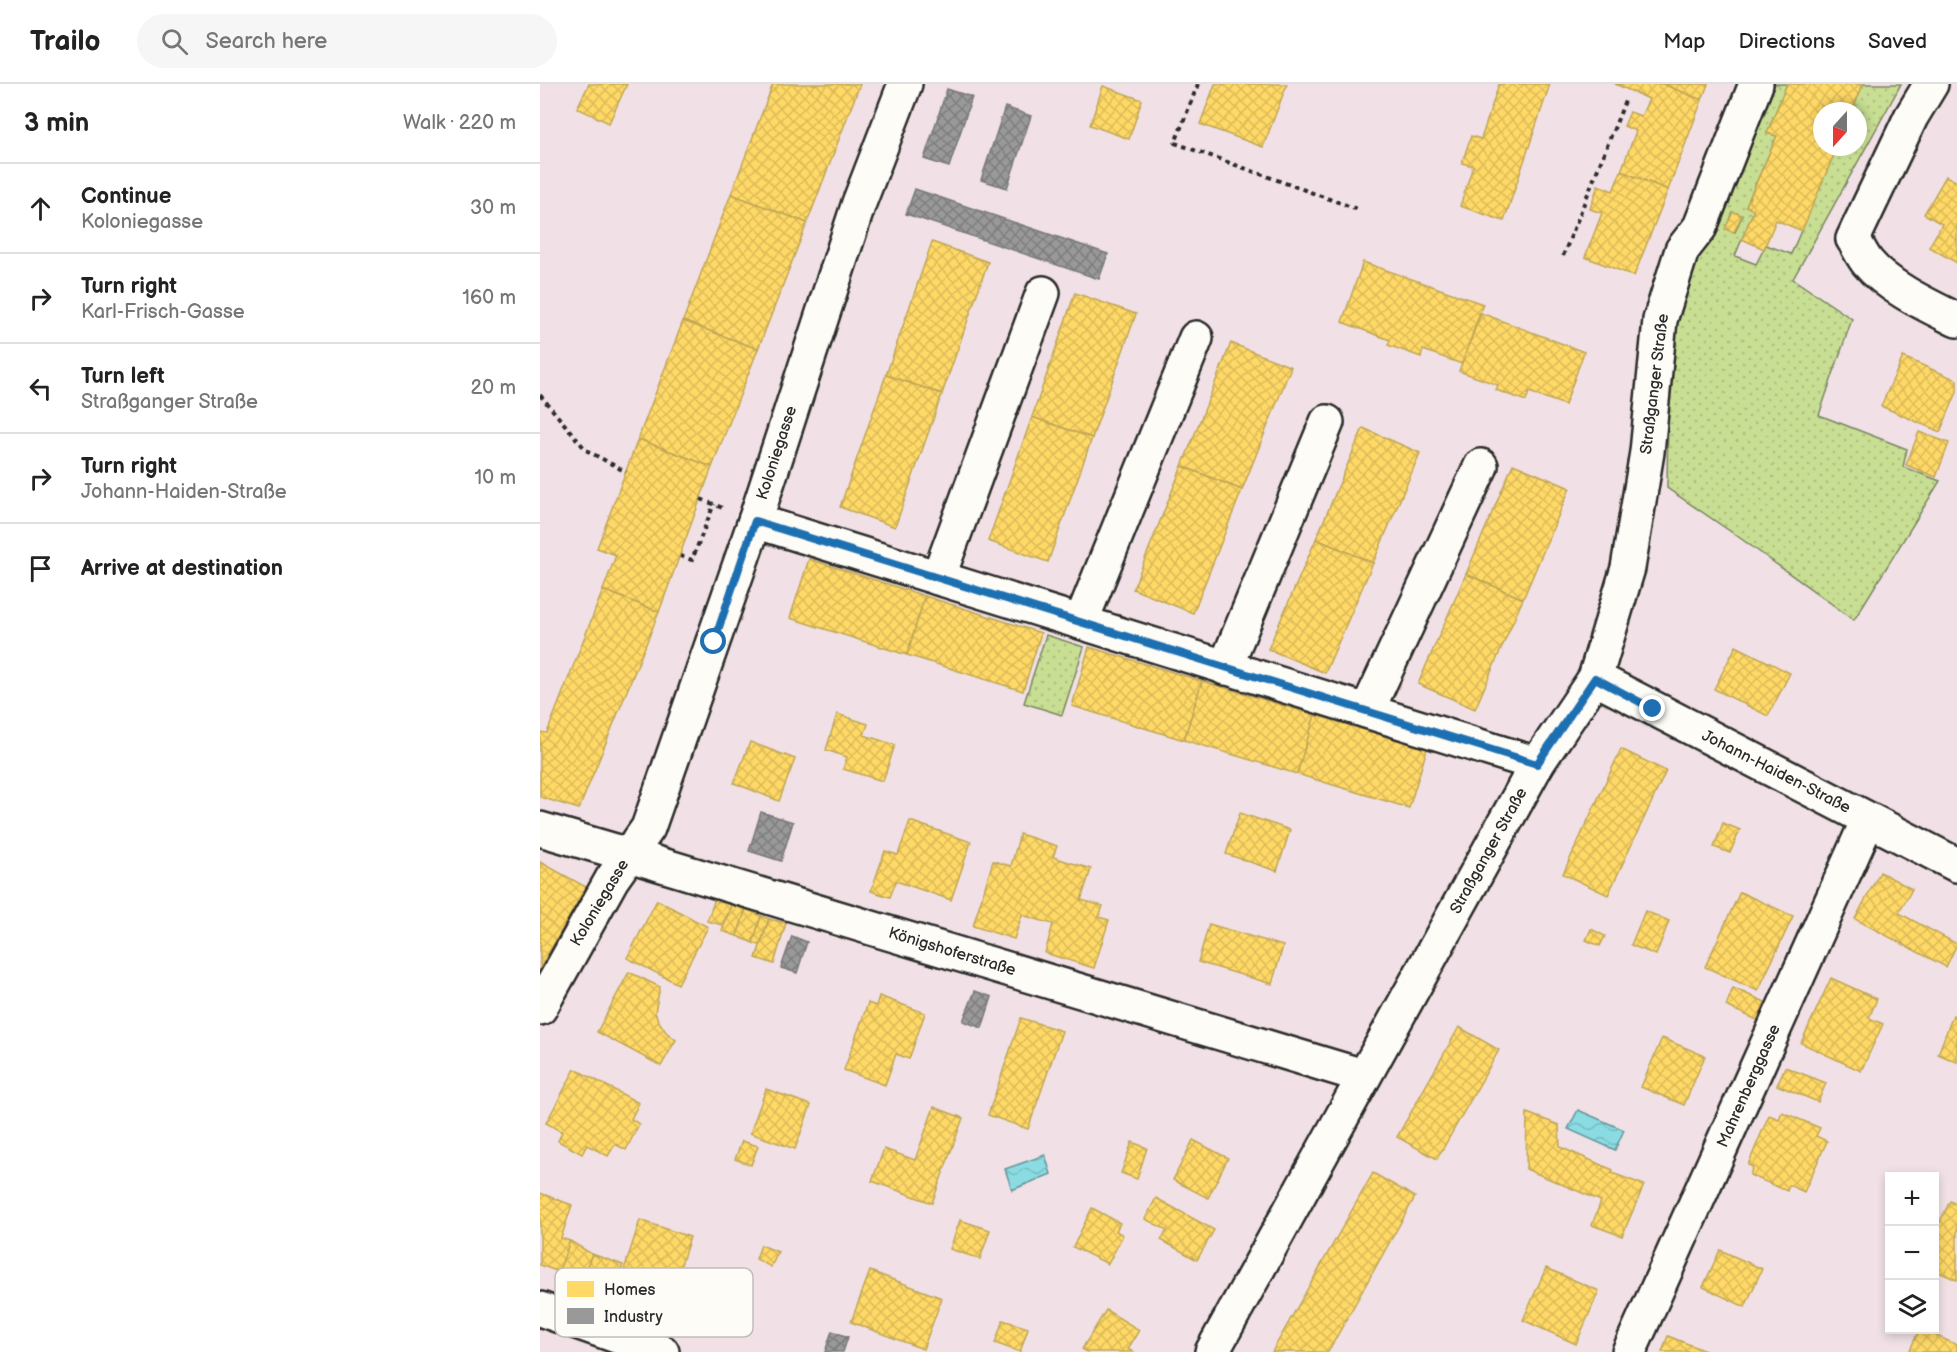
<!DOCTYPE html>
<meta charset="utf-8">
<style>
body{margin:0;font-family:"Balsamiq Sans",sans-serif;background:#f6f6f6;color:#222}
.controls{position:absolute;right:18px;bottom:18px;display:grid;overflow:hidden;border-radius:0px;box-shadow:0 3px 9px #0003}
.controls button{width:54px;height:54px;display:grid;place-items:center;padding:0;border:0;border-bottom:2px solid #e0e0e0;background:#fff;color:#222;font:30px sans-serif}
.compass{position:absolute;left:1273px;top:18px;width:54px;height:54px;border-radius:50%;background:#fff;box-shadow:0 3px 9px #0003;rotate:201deg}
.stop{position:absolute;width:18px;height:18px;margin:-14px;border:4px solid #1f6fb2;border-radius:50%;background:#fff}
.stop.end{background:#1f6fb2;border-color:#fff;box-shadow:0 2px 6px #0008}
.list{margin:0;padding:0;list-style:none}
h2{display:flex;justify-content:space-between;align-items:center;height:78px;margin:0;padding:0 24px;font-size:26px}
h2 small{font-size:20px;font-weight:400;color:#767676}
.list li{display:grid;grid-template-columns:39px 1fr auto;gap:18px;align-items:center;box-sizing:border-box;height:90px;padding:0 24px;border-top:2px solid #e0e0e0}
.list b{display:block;font-size:22px;white-space:nowrap}
.list p{margin:0;font-size:20px;white-space:nowrap;color:#767676}
.list em{font-size:20px;font-style:normal;color:#767676}
.icon{flex:none;width:33px;height:33px;fill:none;stroke:currentColor;stroke-width:2;stroke-linecap:round;stroke-linejoin:round}
.map{position:relative;flex:none;width:1417px;height:1268px;overflow:hidden}
header{display:flex;align-items:center;gap:36px;box-sizing:border-box;height:84px;padding:0 30px;background:#fff;border-bottom:2px solid #e0e0e0}
header strong{font-size:28px}
nav{display:flex;gap:33px;margin-inline-start:auto;font-size:21px}
.search{width:420px;height:54px;background:#f6f6f6;display:flex;align-items:center;gap:15px;box-sizing:border-box;padding:0 21px;border-radius:33px;color:#767676;font-size:22px}
main{display:flex}
aside{flex:1;background:#fff}
.map>svg:first-child{display:block}
</style>
<header>
<strong>Trailo</strong>
<div class="search"><svg class="icon" aria-label="search" viewBox="0 0 24 24"><circle cx="10" cy="10" r="6"/><path d="M15 15l6 6"/></svg>Search here</div>
<nav><a>Map</a><a>Directions</a><a>Saved</a></nav>
</header>
<main>
<aside>
<h2>3 min<small>Walk · 220 m</small></h2>
<ul class="list">
<li><svg class="icon" aria-label="ahead" viewBox="0 0 24 24"><path d="M12 20V5M6 11l6-6 6 6"/></svg><div><b>Continue</b><p>Koloniegasse</p></div><em>30 m</em></li>
<li><svg class="icon" aria-label="right" viewBox="0 0 24 24"><path d="M7 20v-9h11M14 6l5 5-5 5"/></svg><div><b>Turn right</b><p>Karl-Frisch-Gasse</p></div><em>160 m</em></li>
<li><svg class="icon" aria-label="left" viewBox="0 0 24 24"><path d="M17 20v-9H6M10 6l-5 5 5 5"/></svg><div><b>Turn left</b><p>Straßganger Straße</p></div><em>20 m</em></li>
<li><svg class="icon" aria-label="right" viewBox="0 0 24 24"><path d="M7 20v-9h11M14 6l5 5-5 5"/></svg><div><b>Turn right</b><p>Johann-Haiden-Straße</p></div><em>10 m</em></li>
<li><svg class="icon" aria-label="arrive" viewBox="0 0 24 24"><path d="M6 21V4h12l-3 4 3 4H6"/></svg><div><b>Arrive at destination</b></div></li>
</ul>
</aside>
<div class="map">
<svg width="1417" height="1268" viewBox="0 0 1417 1268">
<defs>
<pattern id="grass-dots" width="8" height="8" patternUnits="userSpaceOnUse" patternTransform="scale(1.5)"><rect width="8" height="8" fill="#c7de93"/><path d="M2 2h.1M6 6h.1" fill="none" stroke="#abbf7f" stroke-width="1.8" stroke-linecap="round"/></pattern>
<pattern id="water-waves" width="16" height="10" patternUnits="userSpaceOnUse" patternTransform="scale(1.5)"><rect width="16" height="10" fill="#8adbe2"/><path d="M0 5q4-4 8 0t8 0" fill="none" stroke="#77bcc2"/></pattern>
<pattern id="homes-cross-hatch" width="8" height="8" patternUnits="userSpaceOnUse" patternTransform="scale(1.5)"><rect width="8" height="8" fill="#ffd966"/><path d="M0 0l8 8M0 8l8-8" fill="none" stroke="#dbba59"/></pattern>
<pattern id="industry-cross-hatch" width="8" height="8" patternUnits="userSpaceOnUse" patternTransform="scale(1.5)"><rect width="8" height="8" fill="#999"/><path d="M0 0l8 8M0 8l8-8" fill="none" stroke="#7d7d7d"/></pattern>
</defs>
<rect width="100%" height="100%" fill="#f1e1e6"/>
<filter id="ink" filterUnits="userSpaceOnUse"><feTurbulence type="fractalNoise" baseFrequency=".0167" numOctaves="2"/><feDisplacementMap in="SourceGraphic" scale="12" xChannelSelector="R" yChannelSelector="G"/><feConvolveMatrix kernelMatrix="1 2 1 2 8 2 1 2 1" color-interpolation-filters="sRGB"/></filter>
<g filter="url(#ink)">
<g fill="url(#grass-dots)" stroke="#79845f" stroke-width="1.5" fill-rule="evenodd">
<path d="M1234,0H1247L1227,49L1237,52L1206,122L1214,126L1195,172L1216,180L1226,161L1251,170L1297,63H1318V27H1312L1323,0H1361L1253,195L1312,235L1279,331L1367,365L1363,383L1400,397L1314,536L1200,454L1127,404L1129,253L1156,173L1168,162ZM1192,128L1202,132L1195,148L1186,145Z"/>
<polygon points="506,551 544,563 522,631 484,619"/>
</g>
<g fill="url(#water-waves)" stroke="#649599" stroke-width="1.5">
<polygon points="1038,1026 1084,1046 1075,1066 1028,1045"/>
<polygon points="505,1071 511,1090 472,1106 465,1085"/>
</g>
<g fill="url(#homes-cross-hatch)" stroke="#bfa554" stroke-width="1.5">
<polygon points="49,0 87,0 69,39 37,24"/>
<polygon points="233,0 320,0 267,139 191,110"/>
<polygon points="675,0 747,0 723,63 660,40"/>
<polygon points="959,0 1010,0 964,137 920,122 933,82 922,79 931,52 941,55"/>
<polygon points="1075,0 1123,0 1162,16 1128,106 1081,87 1096,47 1084,42 1090,28 1101,32 1109,15"/>
<polygon points="1123,0 1168,0 1162,16"/>
<polygon points="1247,0 1323,0 1312,27 1282,27 1282,63 1297,63 1262,147 1236,136 1224,165 1202,155 1214,126 1206,122 1237,52 1227,49"/>
<polygon points="563,2 602,16 589,55 550,41"/>
<polygon points="1081,87 1128,106 1094,192 1045,173 1062,129 1050,125 1058,101 1073,107"/>
<polygon points="1406,92 1417,98 1417,179 1389,163 1402,140 1384,130"/>
<polygon points="191,110 267,139 218,265 143,237"/>
<polygon points="1193,128 1202,131 1194,148 1185,145"/>
<polygon points="392,158 448,178 402,310 346,291"/>
<polygon points="823,178 943,220 922,280 883,266 881,273 848,261 850,256 802,238"/>
<polygon points="535,209 596,230 552,354 492,333"/>
<polygon points="941,229 1044,268 1025,321 989,308 986,317 956,306 958,301 919,287"/>
<polygon points="143,237 218,265 172,383 98,355"/>
<polygon points="691,259 751,283 702,406 642,382"/>
<polygon points="1363,273 1417,296 1417,308 1400,348 1341,322"/>
<polygon points="346,291 402,310 355,443 300,423"/>
<polygon points="492,333 552,354 508,478 448,457"/>
<polygon points="823,344 880,369 833,479 776,455"/>
<polygon points="1379,348 1409,359 1396,393 1366,381"/>
<polygon points="98,355 172,383 119,528 63,506 76,471 57,464"/>
<polygon points="973,380 1030,404 983,515 926,490"/>
<polygon points="642,382 702,406 653,529 593,505"/>
<polygon points="776,455 833,479 785,589 728,565"/>
<polygon points="269,475 385,512 367,571 250,534"/>
<polygon points="926,490 983,515 935,625 878,600"/>
<polygon points="63,506 119,528 39,725 0,713 0,648 7,649"/>
<polygon points="385,512 501,549 483,607 367,571"/>
<polygon points="1196,562 1250,589 1228,632 1174,605"/>
<polygon points="549,563 662,597 644,656 532,622"/>
<polygon points="662,597 775,631 757,690 644,656"/>
<polygon points="297,630 328,640 324,651 355,661 343,697 303,685 307,673 286,666"/>
<polygon points="775,631 887,665 869,724 757,690"/>
<polygon points="210,658 255,675 239,717 194,699"/>
<polygon points="1081,665 1126,687 1068,811 1023,790"/>
<polygon points="700,729 750,746 737,787 686,770"/>
<polygon points="370,737 431,758 411,816 356,797 350,813 331,807 345,767 358,771"/>
<polygon points="1183,739 1200,746 1190,769 1174,763"/>
<polygon points="480,750 517,762 513,773 551,785 541,816 563,822 559,833 569,836 554,884 505,869 513,840 482,831 474,855 433,842 453,777 471,782"/>
<polygon points="0,778 46,803 0,884"/>
<polygon points="1340,788 1372,805 1359,829 1417,860 1406,883 1315,835"/>
<polygon points="1200,808 1253,832 1218,907 1165,883"/>
<polygon points="175,815 192,819 183,841 167,837"/>
<polygon points="117,816 168,843 138,900 87,874"/>
<polygon points="192,819 206,825 197,852 182,847"/>
<polygon points="206,825 221,832 213,859 197,852"/>
<polygon points="1105,827 1129,837 1116,871 1091,861"/>
<polygon points="221,832 229,835 220,861 213,859"/>
<polygon points="229,835 246,839 234,880 216,874"/>
<polygon points="669,840 743,862 732,900 658,878"/>
<polygon points="1051,845 1065,852 1060,862 1046,856"/>
<polygon points="89,888 120,903 115,928 118,936 126,948 136,956 121,982 57,948"/>
<polygon points="1291,894 1337,915 1329,934 1343,940 1321,987 1261,959"/>
<polygon points="1193,904 1225,918 1217,936 1186,922"/>
<polygon points="339,912 385,929 369,975 356,970 345,1001 304,986 328,919 336,922"/>
<polygon points="1413,931 1417,933 1417,978 1398,970"/>
<polygon points="481,934 522,947 488,1045 448,1031"/>
<polygon points="919,943 959,966 897,1075 857,1053"/>
<polygon points="1122,954 1165,972 1144,1021 1101,1003"/>
<polygon points="1245,983 1286,999 1278,1018 1237,1001"/>
<polygon points="35,985 99,1019 91,1035 99,1040 86,1066 75,1060 68,1072 47,1061 42,1070 18,1057 22,1048 6,1039"/>
<polygon points="226,1005 271,1021 255,1065 210,1049"/>
<polygon points="394,1023 423,1034 392,1119 332,1097 344,1065 375,1076"/>
<polygon points="1242,1028 1280,1044 1276,1052 1287,1057 1264,1108 1249,1101 1247,1107 1210,1091 1213,1083 1208,1081 1229,1031 1239,1035"/>
<polygon points="987,1029 1019,1041 1020,1063 1073,1086 1072,1089 1104,1101 1082,1152 1052,1141 1061,1117 986,1085"/>
<polygon points="653,1056 688,1074 668,1114 633,1096"/>
<polygon points="202,1057 218,1062 211,1081 195,1075"/>
<polygon points="592,1058 607,1064 597,1095 581,1089"/>
<polygon points="833,1089 875,1113 788,1268 732,1268"/>
<polygon points="0,1109 32,1121 21,1154 30,1157 19,1188 0,1181"/>
<polygon points="616,1114 674,1146 657,1176 621,1156 627,1146 605,1135"/>
<polygon points="1410,1117 1417,1121 1417,1196 1394,1186 1394,1150"/>
<polygon points="552,1124 580,1139 576,1147 583,1151 568,1180 533,1163"/>
<polygon points="100,1136 150,1153 133,1205 83,1189"/>
<polygon points="420,1136 450,1146 440,1175 410,1165"/>
<polygon points="30,1157 52,1170 40,1200 17,1192"/>
<polygon points="221,1161 238,1168 231,1183 216,1175"/>
<polygon points="1180,1166 1222,1185 1205,1223 1163,1203"/>
<polygon points="52,1170 83,1181 72,1212 40,1200"/>
<polygon points="1006,1184 1059,1207 1036,1260 983,1236"/>
<polygon points="330,1187 402,1214 383,1265 311,1238"/>
<polygon points="566,1226 599,1246 588,1265 593,1268 547,1268 542,1265"/>
<polygon points="463,1236 488,1244 480,1268 455,1259"/>
<polygon points="1379,1246 1384,1246 1417,1261 1417,1268 1369,1268"/>
<polygon points="1128,1252 1168,1268 1122,1268"/>
</g>
<g fill="url(#industry-cross-hatch)" stroke="#787878" stroke-width="1.5">
<polygon points="407,5 432,13 409,83 384,75"/>
<polygon points="465,23 491,32 467,104 441,96"/>
<polygon points="375,105 568,170 559,195 366,130"/>
<polygon points="221,728 253,738 241,777 209,767"/>
<polygon points="252,852 267,858 257,889 241,884"/>
<polygon points="435,907 452,913 442,944 423,937"/>
<polygon points="292,1247 308,1253 303,1268 285,1268"/>
</g>
<g fill="none" stroke-linecap="round" stroke-linejoin="round">
<g stroke="#2b2b2b" stroke-width="38">
<g id="minor">
<path d="M1391,0L1371,33L1313,155C1318,162 1322,172 1328,179C1349,204 1389,222 1417,236"/>
<polyline points="215,437 997,680"/>
<polyline points="398,494 503,209"/>
<polyline points="541,538 656,254"/>
<polyline points="685,584 787,338"/>
<polyline points="1055,594 1417,781"/>
<polyline points="827,627 941,382"/>
<polyline points="0,745 89,771 823,992"/>
<polyline points="0,924 72,795 108,744 215,437 319,119 365,0"/>
<polyline points="0,1225 122,1268"/>
<polyline points="672,1268 997,680 1055,594 1088,484 1107,368 1120,236 1142,166 1160,143 1216,0"/>
<polyline points="1089,1268 1328,736"/>
</g>
</g>
<g stroke="#2b2b2b" stroke-width="4" stroke-dasharray="4.5 4.5" stroke-linecap="butt">
<polyline points="658,0 635,59 817,125"/>
<polyline points="1023,172 1085,17"/>
<polyline points="0,311 46,366 86,388"/>
<polyline points="161,415 185,425"/>
<polyline points="140,472 152,476 174,420"/>
</g>
<use href="#minor" stroke="#fdfcf7" stroke-width="33"/>
</g>
</g>
<g fill="none" stroke-linecap="round" stroke-linejoin="round" filter="url(#ink)">
<polyline stroke="#1f6fb2" stroke-width="8" points="174,558 215,437 997,680 1055,594 1113,625"/>
</g>
<g text-anchor="middle" dominant-baseline="central" stroke-width="6" stroke-linejoin="round" paint-order="stroke">
<g font-size="16" fill="#2b2b2b" stroke="#fdfcf7">
<text transform="translate(1115 300) rotate(-83)">Straßganger Straße</text>
<text transform="translate(237 369) rotate(-72)">Koloniegasse</text>
<text transform="translate(1236 688) rotate(27)">Johann-Haiden-Straße</text>
<text transform="translate(949 767) rotate(-61)">Straßganger Straße</text>
<text transform="translate(60 819) rotate(-59)">Koloniegasse</text>
<text transform="translate(412 868) rotate(17)">Königshoferstraße</text>
<text transform="translate(1209 1002) rotate(-66)">Mahrenberggasse</text>
</g>
</g>
<rect x="15" y="1184" width="198" height="69" rx="9" fill="#fdfcf7" stroke="#bebdba" stroke-width="1.5"/>
<rect x="27" y="1197" width="27" height="16" fill="#ffd966"/>
<rect x="27" y="1224" width="27" height="16" fill="#999"/>
<g font-size="16" fill="#2b2b2b">
<text x="64" y="1211">Homes</text>
<text x="64" y="1238">Industry</text>
</g>
</svg>
<div class="controls">
<button>+</button>
<button>−</button>
<button><svg class="icon" aria-label="layers" viewBox="0 0 24 24"><path d="M12 4l9 5-9 5-9-5zM3 14l9 5 9-5"/></svg></button>
</div>
<svg class="compass" viewBox="-18 -18 36 36"><path d="M0-13l5 13h-10z" fill="#e53935"/><path d="M0 13l5-13h-10z" fill="#767676"/></svg>
<div class="stop" style="left:174px;top:558px"></div>
<div class="stop end" style="left:1113px;top:625px"></div>
</div>
</main>
